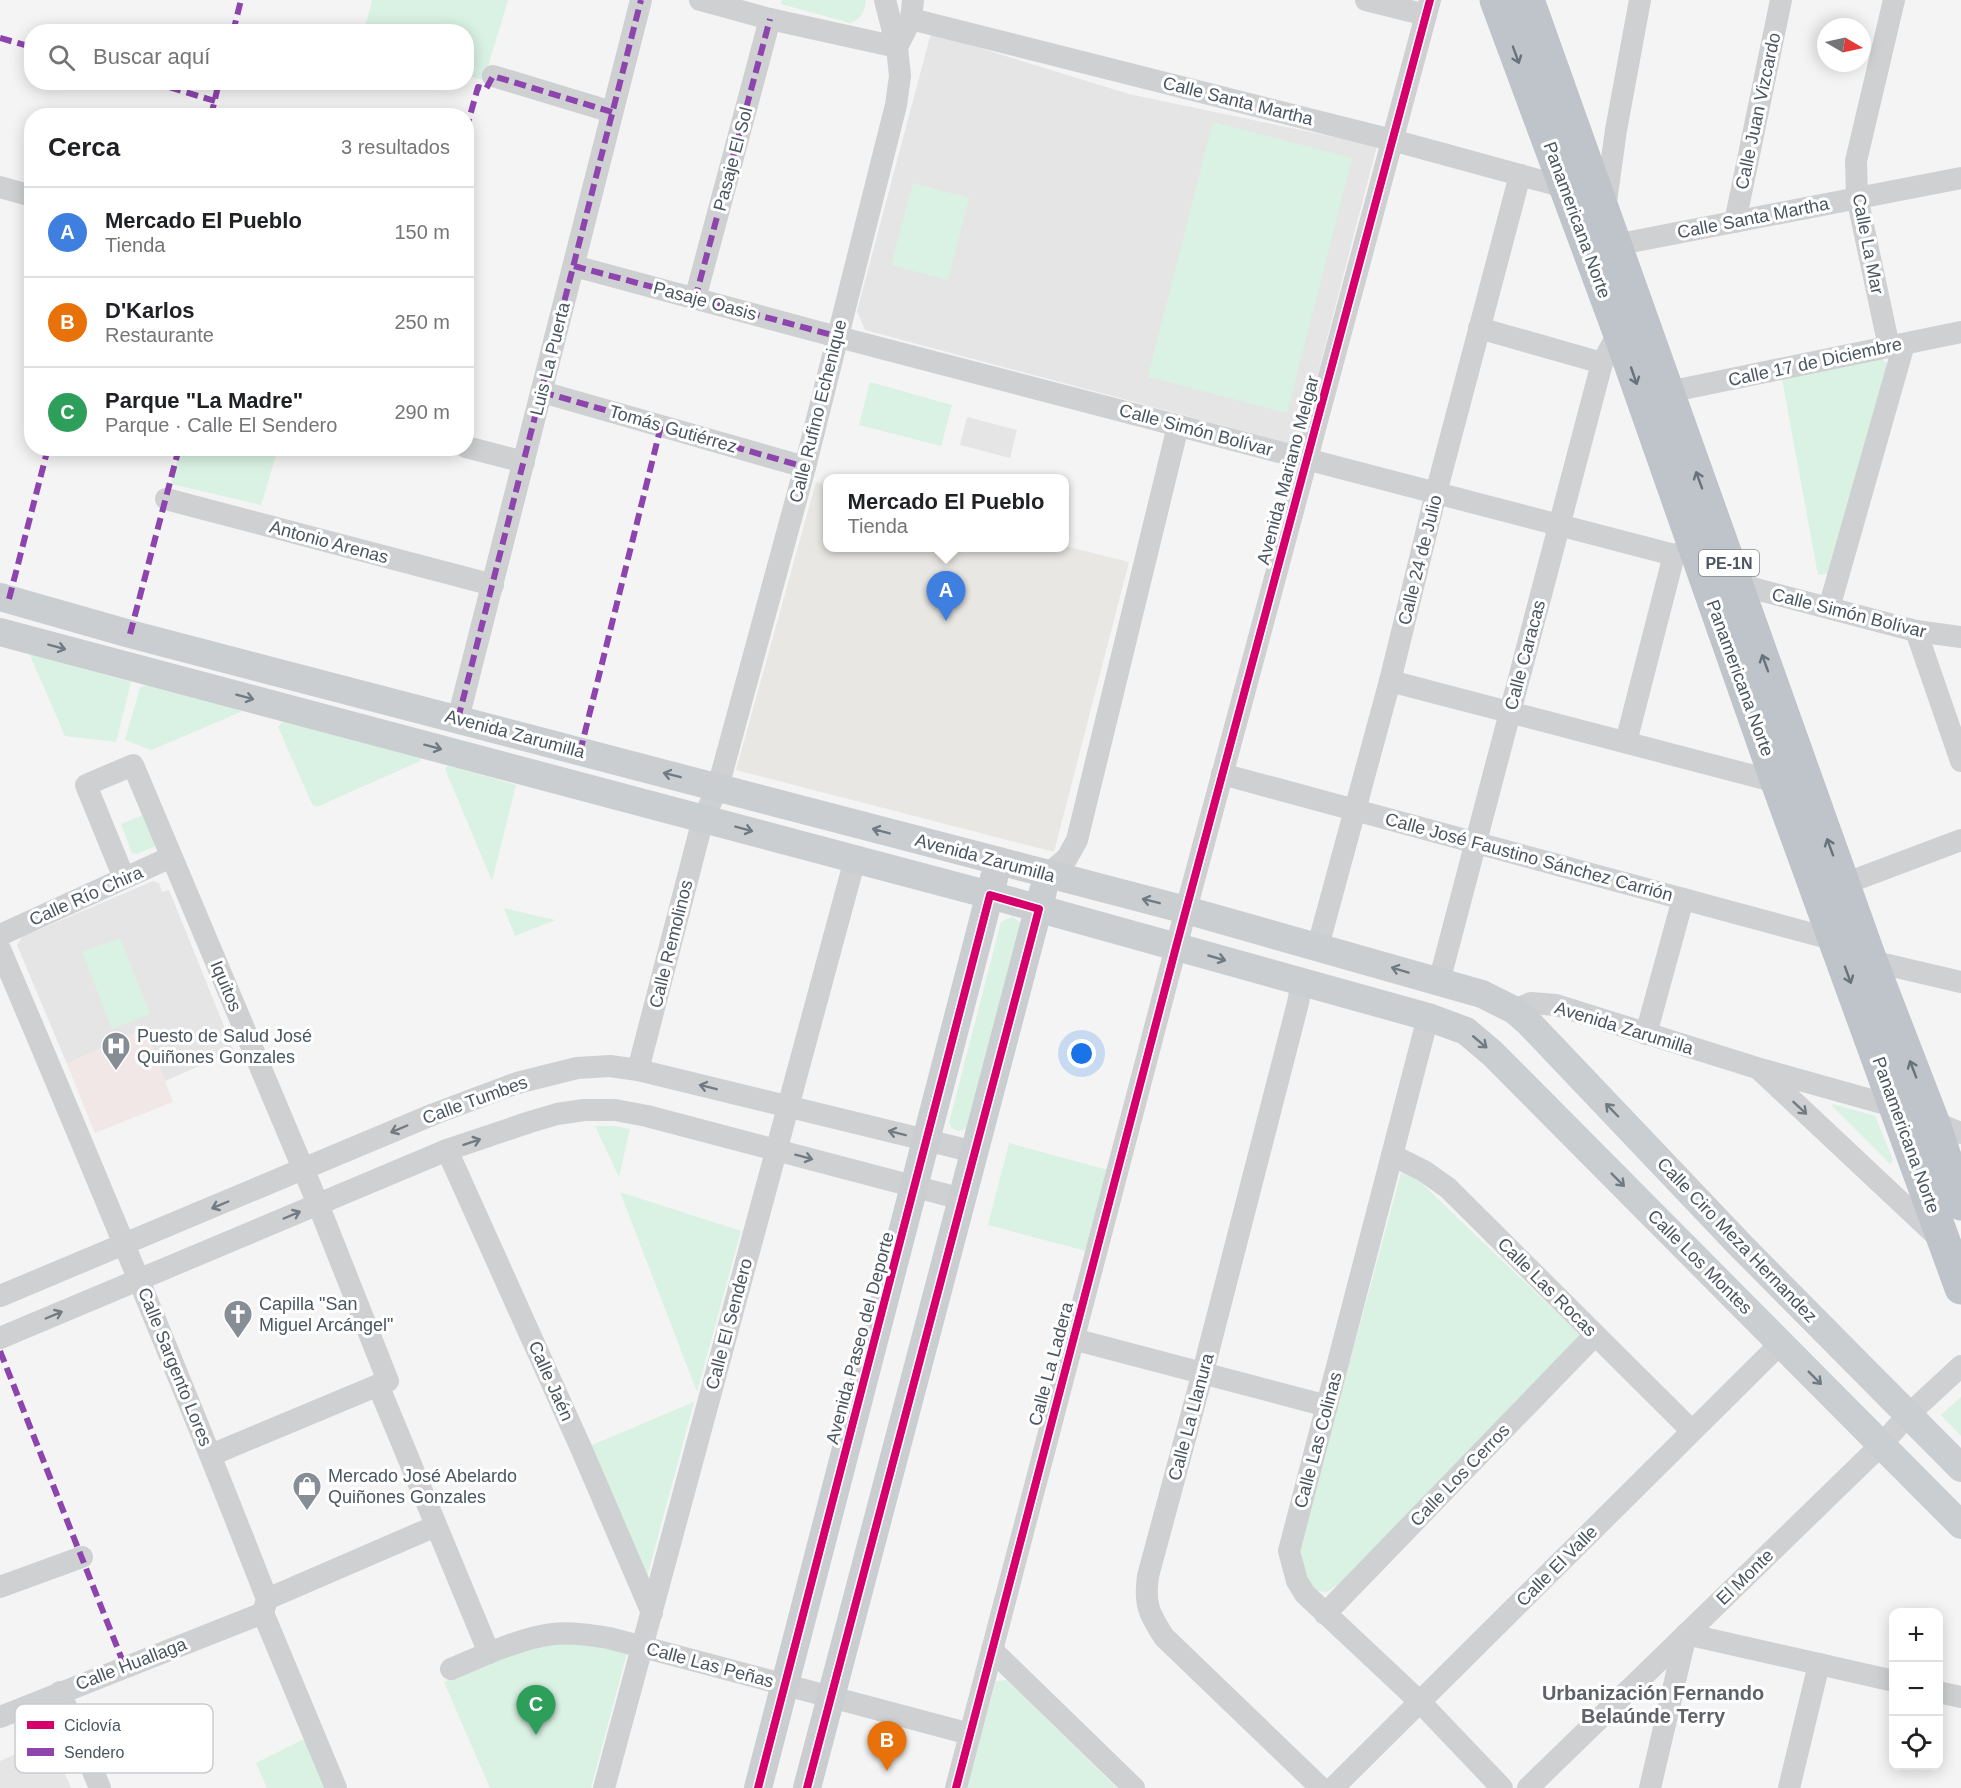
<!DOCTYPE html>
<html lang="es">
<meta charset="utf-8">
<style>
body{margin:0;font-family:Helvetica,sans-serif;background:#f2f2f2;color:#202124}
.controls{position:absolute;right:18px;bottom:18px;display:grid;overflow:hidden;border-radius:12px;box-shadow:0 3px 15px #0003}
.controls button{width:54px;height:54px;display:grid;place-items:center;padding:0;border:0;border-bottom:2px solid #e0e0e0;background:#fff;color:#202124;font:30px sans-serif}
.compass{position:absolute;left:1817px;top:18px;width:54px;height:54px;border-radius:50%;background:#fff;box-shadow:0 3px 15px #0003;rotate:99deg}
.you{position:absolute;left:1082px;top:1054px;width:21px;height:21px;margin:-15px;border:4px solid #fff;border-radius:50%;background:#1a73e8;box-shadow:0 0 0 9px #1a73e833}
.badge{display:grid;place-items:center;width:39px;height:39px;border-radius:50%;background:#b45309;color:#fff;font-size:20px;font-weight:700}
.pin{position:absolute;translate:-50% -50px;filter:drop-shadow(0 2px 3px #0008)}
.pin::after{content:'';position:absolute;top:32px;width:21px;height:18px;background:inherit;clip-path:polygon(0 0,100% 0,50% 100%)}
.popup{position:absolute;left:823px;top:474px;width:246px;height:78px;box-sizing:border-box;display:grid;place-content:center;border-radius:12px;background:#fff;filter:drop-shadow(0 2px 4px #0005);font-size:20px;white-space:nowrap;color:#757577}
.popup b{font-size:22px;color:#202124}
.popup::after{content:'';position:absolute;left:50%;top:100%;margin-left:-12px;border:12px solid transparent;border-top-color:#fff}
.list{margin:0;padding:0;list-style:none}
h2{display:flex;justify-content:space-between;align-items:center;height:78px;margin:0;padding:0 24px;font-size:26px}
h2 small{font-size:20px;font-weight:400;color:#757577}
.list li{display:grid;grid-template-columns:39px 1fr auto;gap:18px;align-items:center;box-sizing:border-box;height:90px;padding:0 24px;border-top:2px solid #e0e0e0}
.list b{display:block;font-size:22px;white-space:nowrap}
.list p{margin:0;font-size:20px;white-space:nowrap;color:#757577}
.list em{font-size:20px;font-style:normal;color:#757577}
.icon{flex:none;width:33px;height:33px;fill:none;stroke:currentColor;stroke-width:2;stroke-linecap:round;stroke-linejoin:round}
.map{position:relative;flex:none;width:1961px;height:1788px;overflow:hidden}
.search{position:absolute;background:#fff;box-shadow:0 3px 15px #0003;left:24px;top:24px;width:450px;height:66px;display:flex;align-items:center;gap:15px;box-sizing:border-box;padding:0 21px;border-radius:24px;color:#757577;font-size:22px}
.panel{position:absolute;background:#fff;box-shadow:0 3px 15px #0003;left:24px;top:108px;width:450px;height:348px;border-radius:24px}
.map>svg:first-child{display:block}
</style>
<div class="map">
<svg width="1961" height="1788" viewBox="0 0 1961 1788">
<rect width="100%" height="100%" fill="#f4f4f4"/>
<polygon fill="#e8e7e3" points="816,482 827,485 828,548 1064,548 1065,546 1129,562 1054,852 736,770"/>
<g fill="#e6e5e6">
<polygon points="931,33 1129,94 1377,146 1299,446 865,330 857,311"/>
<polygon points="967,417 1017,430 1010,458 960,445"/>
<polygon points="153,881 159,883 162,892 169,890 234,1051 165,1081 145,1028 67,1064 17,945 22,937"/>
<polygon points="50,1739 71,1788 0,1788 0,1761"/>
</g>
<polygon fill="#f1e7e6" points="145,1028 173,1102 95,1133 67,1064"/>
<g fill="#d9f2e3">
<polygon points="372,0 508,0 484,80 467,76 466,32 364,32"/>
<path d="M782,0H866C864,13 862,18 850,23L781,4Z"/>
<polygon points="1213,122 1352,158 1287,413 1148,377"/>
<polygon points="913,183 969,198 948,280 891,265"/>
<polygon points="1879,357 1888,364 1828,574 1818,575 1782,379"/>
<polygon points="870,382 952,405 941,446 859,425"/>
<polygon points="180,449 278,449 261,505 171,484"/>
<polygon points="29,653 131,682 116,742 65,736"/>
<polygon points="146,685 239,707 241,712 151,750 125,740 140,688"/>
<polygon points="283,721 421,758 420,761 317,807 312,804 278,727"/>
<polygon points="448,765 516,785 492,881 445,769"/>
<polygon points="143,815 156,846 137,854 132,853 121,824"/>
<polygon points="504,908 555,920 515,936"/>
<polygon points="1012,917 1022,923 966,1129 958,1131 952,1128 949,1123 1001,922"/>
<polygon points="120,938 150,1014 112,1029 82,952"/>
<polygon points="1833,1104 1875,1116 1893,1160 1890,1164 1832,1106"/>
<polygon points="595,1126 615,1126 630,1129 619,1177"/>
<polygon points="1009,1143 1108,1170 1086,1251 988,1225"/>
<path d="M1401,1173L1414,1176L1580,1335L1346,1579L1327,1592L1317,1591C1306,1578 1302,1566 1299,1549Z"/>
<polygon points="620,1192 741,1231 697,1392"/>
<polygon points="1961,1397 1961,1436 1941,1415"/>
<polygon points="694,1402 643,1592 580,1450"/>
<polygon points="548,1642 628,1649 591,1788 490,1788 444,1682 505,1656"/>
<polygon points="1007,1680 1117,1788 967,1788 996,1681"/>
<polygon points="308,1737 334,1788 267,1788 256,1763"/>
</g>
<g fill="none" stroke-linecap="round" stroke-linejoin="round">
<g stroke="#ced0d2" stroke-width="22">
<polyline points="700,0 770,19 897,47"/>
<polyline points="885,0 897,47"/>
<polyline points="1366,0 1426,15"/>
<polyline points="911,19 1392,140 1564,187"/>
<polyline points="493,76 612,112"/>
<polyline points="0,187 32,196"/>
<polyline points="1605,209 1616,130 1640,0"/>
<polyline points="1735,222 1781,0"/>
<polyline points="1615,245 1961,178"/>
<polyline points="574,266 819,332 1674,555 1694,548"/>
<polyline points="695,299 770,19"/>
<polyline points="1479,328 1602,363"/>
<polyline points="1889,347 1857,197 1856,161 1894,0"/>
<polyline points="542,392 805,467"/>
<polyline points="1668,392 1961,332"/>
<polyline points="466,447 524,462"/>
<polyline points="166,499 493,585"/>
<polyline points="1737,584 1916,631 1961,637"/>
<polyline points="1829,608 1904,344"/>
<polyline points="1916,631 1961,761"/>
<polyline points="1390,681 1777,782"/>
<polyline points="458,719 641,0"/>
<polyline points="1626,742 1674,555"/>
<polyline points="1222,774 1835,940"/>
<polyline points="1047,875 1067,858 1077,840 1178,426"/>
<polyline points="124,878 86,785 133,765 318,1204 388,1381 211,1455"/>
<polyline points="1844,884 1961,840"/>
<polyline points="0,935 171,857"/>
<polyline points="1318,946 1390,681 1436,493 1520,175"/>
<path d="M0,949C92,1165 182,1381 267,1599L263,1613L336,1788"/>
<polyline points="1871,961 1961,982"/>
<path d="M1302,982L1298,1003L1203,1372L1148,1576C1144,1604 1149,1614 1164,1637L1321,1788"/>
<polyline points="1439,982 1602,363 1619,332"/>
<polyline points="1514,1010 1531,1003 1556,1005 1757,1068 1896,1107 1961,1133"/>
<polyline points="1428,1017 1289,1551 1297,1581 1305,1594 1420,1702 1502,1788"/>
<polyline points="1646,1034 1683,899"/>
<polyline points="638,1070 703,819 718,787 805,467 896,105 900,76 897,47 911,19 913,0"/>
<polyline points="1761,1071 1940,1239"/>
<polyline points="447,1150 581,1448 652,1613"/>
<polyline points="1392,1155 1424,1171 1448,1188 1692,1431"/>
<polyline points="0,1296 434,1114 517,1083 577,1068 610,1066 638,1070 975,1152"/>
<polyline points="0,1338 447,1150 530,1122 557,1114 584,1110 615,1110 647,1116 962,1199"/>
<polyline points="1073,1339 1327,1406"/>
<polyline points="378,1385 489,1653"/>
<polyline points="0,1587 82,1557"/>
<polyline points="267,1599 436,1526"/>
<polyline points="1325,1614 1595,1335"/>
<polyline points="992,1650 1134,1788"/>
<path d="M451,1669C482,1656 520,1638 553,1634C572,1632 591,1635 609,1638L970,1734"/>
<polyline points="60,1692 100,1788"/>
<polyline points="1938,1692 1961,1697"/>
<polyline points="0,1717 263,1613"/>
<polyline points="604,1788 855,859"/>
<polyline points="956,1788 1176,947 1430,0"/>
<polyline points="1333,1788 1781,1343"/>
<polyline points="1528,1788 1881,1445 1908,1415 1961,1366"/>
<polyline points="1650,1788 1686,1634 1894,1681"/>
<polyline points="1789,1788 1819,1664"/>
</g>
<g stroke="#caced1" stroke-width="28">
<polyline points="0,597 130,634 1186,910 1482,994 1514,1010 1529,1023 1741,1246 1961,1468"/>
<polyline points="0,632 990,895 1428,1017 1466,1031 1492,1053 1961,1525"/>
<polyline points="758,1788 994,878"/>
<polyline points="807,1788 1043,891"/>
</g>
<g stroke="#bec4c9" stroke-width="33">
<polyline points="1496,0 1619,332 1777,782 1961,1288"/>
<polyline points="1528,0 1871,961 1934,1124 1961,1204"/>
</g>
<g stroke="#8e44ad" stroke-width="6" stroke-dasharray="12 6" stroke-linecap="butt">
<polyline points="233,32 241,0"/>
<polyline points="0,38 32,47"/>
<polyline points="152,82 215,101"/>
<polyline points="211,116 219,82"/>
<polyline points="466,130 478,87 486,89 493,76 612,112"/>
<polyline points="574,266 836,336"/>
<polyline points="695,299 770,19"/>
<polyline points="542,392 805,467"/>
<polyline points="9,599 48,448"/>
<polyline points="130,634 179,448"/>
<polyline points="458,719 641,0"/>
<polyline points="580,752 661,426"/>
<polyline points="0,1351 125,1667"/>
</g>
<g stroke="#fff" stroke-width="11">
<g id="cycleway">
<polyline points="758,1788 990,895 1039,909 807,1788"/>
<polyline points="956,1788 1176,947 1430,0"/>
</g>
</g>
<use href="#cycleway" stroke="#d6006c" stroke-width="8"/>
</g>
<defs><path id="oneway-shaft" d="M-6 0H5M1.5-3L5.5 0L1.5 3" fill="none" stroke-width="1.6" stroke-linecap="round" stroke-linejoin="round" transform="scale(1.5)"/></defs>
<g stroke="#67727b">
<use href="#oneway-shaft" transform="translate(1516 55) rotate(70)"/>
<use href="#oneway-shaft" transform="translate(1634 376) rotate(71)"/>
<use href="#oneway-shaft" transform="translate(1699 480) rotate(-110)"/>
<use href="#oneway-shaft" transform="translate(1765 663) rotate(-110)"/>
<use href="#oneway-shaft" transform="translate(1830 847) rotate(-110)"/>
<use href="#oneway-shaft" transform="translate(1848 975) rotate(70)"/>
<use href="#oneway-shaft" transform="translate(1913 1069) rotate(-111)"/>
</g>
<g stroke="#707a83">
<use href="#oneway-shaft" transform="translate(57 647) rotate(15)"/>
<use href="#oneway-shaft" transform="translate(245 697) rotate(15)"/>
<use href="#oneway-shaft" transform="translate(433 747) rotate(15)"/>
<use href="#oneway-shaft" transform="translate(672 775) rotate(-166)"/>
<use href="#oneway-shaft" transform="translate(744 829) rotate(15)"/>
<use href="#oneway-shaft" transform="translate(881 831) rotate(-165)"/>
<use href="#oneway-shaft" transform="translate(1151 901) rotate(-166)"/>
<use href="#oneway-shaft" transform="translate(1217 958) rotate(16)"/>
<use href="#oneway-shaft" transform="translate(1400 970) rotate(-163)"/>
<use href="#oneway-shaft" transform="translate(1480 1042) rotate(40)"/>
<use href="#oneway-shaft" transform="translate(1612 1110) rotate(-134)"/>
<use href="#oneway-shaft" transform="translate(1618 1180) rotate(45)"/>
<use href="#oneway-shaft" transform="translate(1815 1378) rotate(45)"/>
</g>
<g stroke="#727b83">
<use href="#oneway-shaft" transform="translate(708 1087) rotate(-166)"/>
<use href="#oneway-shaft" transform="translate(1800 1108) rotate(43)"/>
<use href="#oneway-shaft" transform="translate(399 1129) rotate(157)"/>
<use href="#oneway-shaft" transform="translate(897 1133) rotate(-166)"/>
<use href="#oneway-shaft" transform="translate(472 1142) rotate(-19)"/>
<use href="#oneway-shaft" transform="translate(804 1157) rotate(15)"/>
<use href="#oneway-shaft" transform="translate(220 1205) rotate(157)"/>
<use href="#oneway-shaft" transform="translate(292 1215) rotate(-23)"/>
<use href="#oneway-shaft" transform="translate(54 1315) rotate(-23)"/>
</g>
<defs>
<g id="hospital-pin" transform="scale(1.5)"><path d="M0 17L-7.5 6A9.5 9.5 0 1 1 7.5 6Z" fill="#868d94" stroke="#fff"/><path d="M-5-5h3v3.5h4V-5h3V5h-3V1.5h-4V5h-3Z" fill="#fff"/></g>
<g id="church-pin" transform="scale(1.5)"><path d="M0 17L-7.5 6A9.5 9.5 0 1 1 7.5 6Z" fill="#868d94" stroke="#fff"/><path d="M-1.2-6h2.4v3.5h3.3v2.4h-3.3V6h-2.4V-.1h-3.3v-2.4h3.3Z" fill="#fff"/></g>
<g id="shop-pin" transform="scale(1.5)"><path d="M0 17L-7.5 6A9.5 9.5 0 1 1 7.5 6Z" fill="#868d94" stroke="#fff"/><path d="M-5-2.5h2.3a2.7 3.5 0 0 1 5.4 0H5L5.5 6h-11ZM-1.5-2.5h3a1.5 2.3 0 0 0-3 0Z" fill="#fff"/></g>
</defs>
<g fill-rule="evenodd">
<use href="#hospital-pin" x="116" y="1046"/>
<use href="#church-pin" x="238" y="1314"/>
<use href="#shop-pin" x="307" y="1486"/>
</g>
<g text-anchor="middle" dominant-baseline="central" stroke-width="6" stroke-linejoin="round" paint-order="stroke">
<rect fill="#fff" stroke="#808990" stroke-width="1.5" x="1699" y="550" width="60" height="26" rx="4.5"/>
<g font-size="16" font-weight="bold" fill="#4a5661">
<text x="1729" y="563">PE-1N</text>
</g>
<g font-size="18" fill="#4a5661" stroke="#fff">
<text transform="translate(1238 101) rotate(14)">Calle Santa Martha</text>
<text transform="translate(1758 111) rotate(-78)">Calle Juan Vizcardo</text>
<text transform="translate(733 159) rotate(-75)">Pasaje El Sol</text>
<text transform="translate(1753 218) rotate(-11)">Calle Santa Martha</text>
<text transform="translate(1577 220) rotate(70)">Panamericana Norte</text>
<text transform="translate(1868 244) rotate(79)">Calle La Mar</text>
<text transform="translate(705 301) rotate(15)">Pasaje Oasis</text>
<text transform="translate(550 359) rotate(-76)">Luis La Puerta</text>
<text transform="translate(1815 362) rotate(-12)">Calle 17 de Diciembre</text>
<text transform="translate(818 411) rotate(-76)">Calle Rufino Echenique</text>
<text transform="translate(673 429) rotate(16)">Tomás Gutiérrez</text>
<text transform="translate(1196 430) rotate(15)">Calle Simón Bolívar</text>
<text transform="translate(1288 470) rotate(-75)">Avenida Mariano Melgar</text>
<text transform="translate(329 542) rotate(15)">Antonio Arenas</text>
<text transform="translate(1420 560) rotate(-76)">Calle 24 de Julio</text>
<text transform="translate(1849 613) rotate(14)">Calle Simón Bolívar</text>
<text transform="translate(1525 655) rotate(-75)">Calle Caracas</text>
<text transform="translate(1740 678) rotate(70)">Panamericana Norte</text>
<text transform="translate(515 734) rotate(15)">Avenida Zarumilla</text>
<text transform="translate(1529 857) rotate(15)">Calle José Faustino Sánchez Carrión</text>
<text transform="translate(985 858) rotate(15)">Avenida Zarumilla</text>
<text transform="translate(86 896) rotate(-24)">Calle Río Chira</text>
<text transform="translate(671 944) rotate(-76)">Calle Remolinos</text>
<text transform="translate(226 986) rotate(67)">Iquitos</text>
<text transform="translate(1624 1028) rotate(17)">Avenida Zarumilla</text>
<text transform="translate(475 1100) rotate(-20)">Calle Tumbes</text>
<text transform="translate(1906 1135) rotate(70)">Panamericana Norte</text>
<text transform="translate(1737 1240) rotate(46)">Calle Ciro Meza Hernandez</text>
<text transform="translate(1700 1262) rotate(45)">Calle Los Montes</text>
<text transform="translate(1547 1287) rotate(45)">Calle Las Rocas</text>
<text transform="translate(729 1324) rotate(-75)">Calle El Sendero</text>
<text transform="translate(860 1338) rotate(-75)">Avenida Paseo del Deporte</text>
<text transform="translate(1051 1364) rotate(-75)">Calle La Ladera</text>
<text transform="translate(175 1367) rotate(68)">Calle Sargento Lores</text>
<text transform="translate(551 1381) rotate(66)">Calle Jaén</text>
<text transform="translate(1191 1417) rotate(-75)">Calle La Llanura</text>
<text transform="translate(1318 1440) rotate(-75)">Calle Las Colinas</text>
<text transform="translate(1460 1475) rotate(-46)">Calle Los Cerros</text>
<text transform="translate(1557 1566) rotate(-45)">Calle El Valle</text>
<text transform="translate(1745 1577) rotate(-44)">El Monte</text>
<text transform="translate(131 1664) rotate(-21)">Calle Huallaga</text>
<text transform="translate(710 1665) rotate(15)">Calle Las Peñas</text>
</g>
<g font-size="18" fill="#4a5661" stroke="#fff" text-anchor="start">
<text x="137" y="1036">Puesto de Salud José<tspan x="137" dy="21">Quiñones Gonzales</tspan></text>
<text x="259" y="1304">Capilla "San<tspan x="259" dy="21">Miguel Arcángel"</tspan></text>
<text x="328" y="1476">Mercado José Abelardo<tspan x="328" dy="21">Quiñones Gonzales</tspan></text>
</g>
<g font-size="20" font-weight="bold" fill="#5f6368" stroke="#fff">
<text x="1653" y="1693">Urbanización Fernando<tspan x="1653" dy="23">Belaúnde Terry</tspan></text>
</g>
</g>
<rect x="15" y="1704" width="198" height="69" rx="9" fill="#fff" stroke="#c9ccd0" stroke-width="1.5"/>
<rect x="27" y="1721" width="27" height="8" fill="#d6006c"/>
<rect x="27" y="1748" width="27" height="8" fill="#8e44ad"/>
<g font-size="16" fill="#4a5661">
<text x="64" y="1731">Ciclovía</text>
<text x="64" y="1758">Sendero</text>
</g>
</svg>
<div class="controls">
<button>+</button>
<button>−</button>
<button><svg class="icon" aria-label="locate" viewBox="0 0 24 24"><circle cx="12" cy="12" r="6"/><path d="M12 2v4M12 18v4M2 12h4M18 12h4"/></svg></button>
</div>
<svg class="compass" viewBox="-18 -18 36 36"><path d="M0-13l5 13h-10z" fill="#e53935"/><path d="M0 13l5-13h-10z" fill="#757577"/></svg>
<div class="you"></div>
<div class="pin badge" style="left:946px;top:621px;background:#3f7fe0">A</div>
<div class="popup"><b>Mercado El Pueblo</b>Tienda</div>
<div class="pin badge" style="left:887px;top:1771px;background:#e8710a">B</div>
<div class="pin badge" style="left:536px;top:1735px;background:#2e9e5b">C</div>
<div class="search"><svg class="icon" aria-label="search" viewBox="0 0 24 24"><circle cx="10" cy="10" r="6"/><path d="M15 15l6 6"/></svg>Buscar aquí</div>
<section class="panel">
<h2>Cerca<small>3 resultados</small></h2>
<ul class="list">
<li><span class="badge" style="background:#3f7fe0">A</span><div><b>Mercado El Pueblo</b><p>Tienda</p></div><em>150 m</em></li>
<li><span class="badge" style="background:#e8710a">B</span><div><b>D'Karlos</b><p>Restaurante</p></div><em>250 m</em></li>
<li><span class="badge" style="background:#2e9e5b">C</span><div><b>Parque &quot;La Madre&quot;</b><p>Parque · Calle El Sendero</p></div><em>290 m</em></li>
</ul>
</section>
</div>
